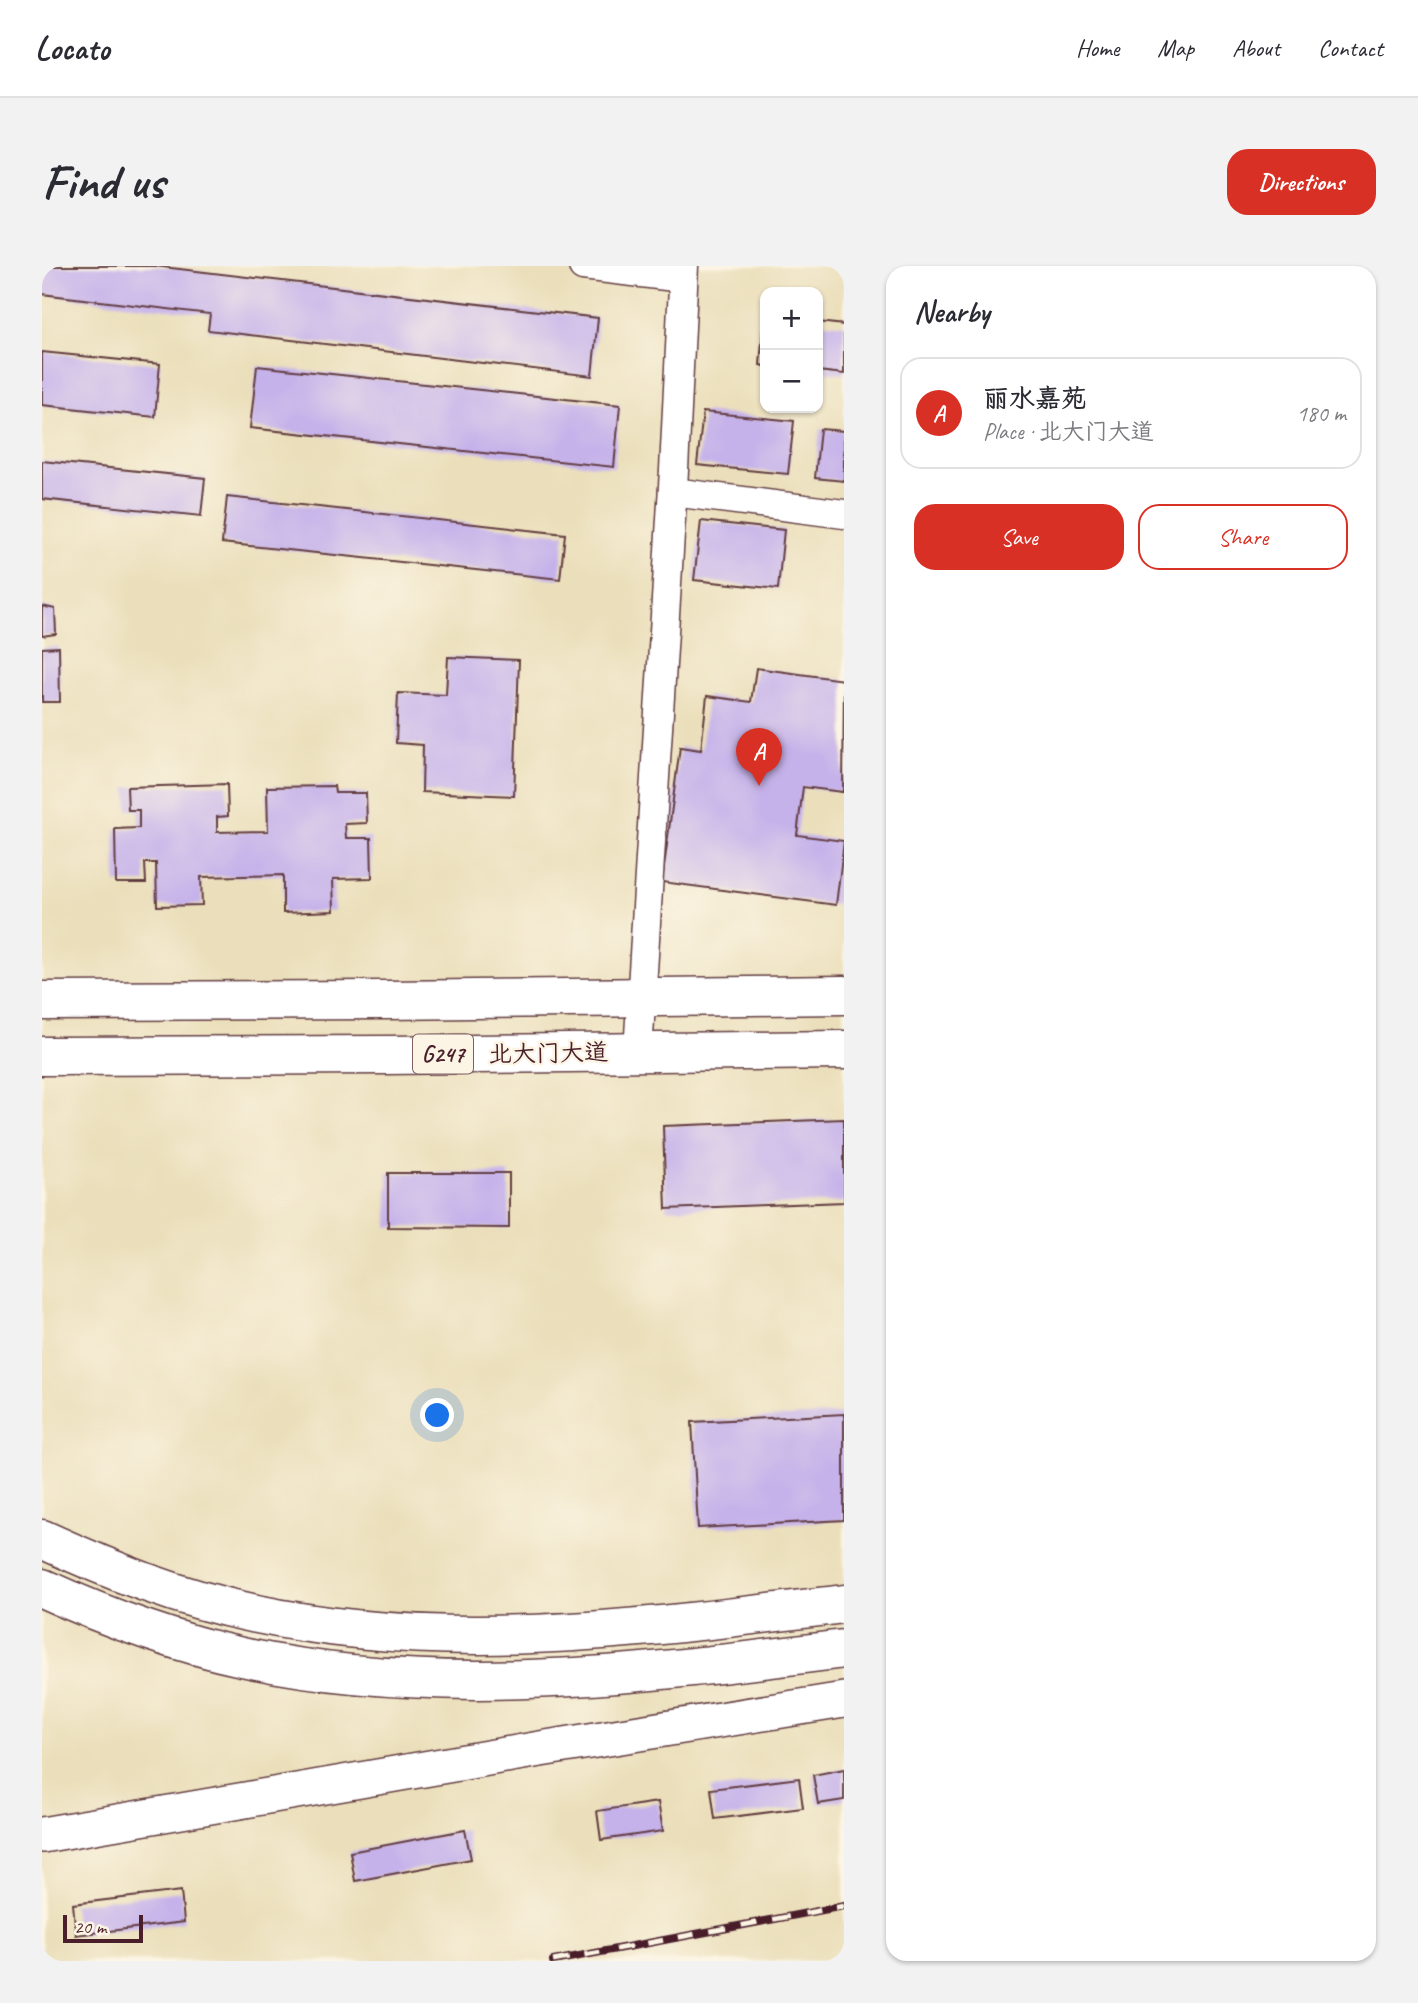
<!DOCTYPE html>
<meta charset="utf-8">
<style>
body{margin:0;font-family:Caveat,"LXGW WenKai TC",sans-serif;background:#f2f2f3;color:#2b2b33}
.controls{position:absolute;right:21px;top:21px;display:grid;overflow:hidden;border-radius:14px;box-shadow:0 2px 5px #0004}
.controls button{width:63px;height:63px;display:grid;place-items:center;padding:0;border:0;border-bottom:2px solid #e1e1e2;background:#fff;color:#2b2b33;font:35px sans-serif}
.scale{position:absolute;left:21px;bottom:18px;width:80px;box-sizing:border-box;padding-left:7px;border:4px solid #4a1f2b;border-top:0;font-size:19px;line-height:24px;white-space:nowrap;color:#4a1f2b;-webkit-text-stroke:5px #fcf5e5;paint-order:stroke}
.you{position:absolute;left:396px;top:1150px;width:24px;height:24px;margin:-18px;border:5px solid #fff;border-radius:50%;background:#1a73e8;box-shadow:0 0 0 10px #1a73e833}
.badge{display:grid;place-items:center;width:46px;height:46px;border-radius:50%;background:#d93025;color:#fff;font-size:23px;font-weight:700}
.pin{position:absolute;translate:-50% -58px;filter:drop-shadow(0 2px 4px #0008)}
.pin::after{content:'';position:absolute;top:37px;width:24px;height:21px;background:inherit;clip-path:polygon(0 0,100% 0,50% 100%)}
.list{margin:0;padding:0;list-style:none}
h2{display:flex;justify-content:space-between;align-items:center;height:91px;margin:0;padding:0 28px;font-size:30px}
h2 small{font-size:23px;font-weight:400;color:#7c7c81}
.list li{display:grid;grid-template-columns:46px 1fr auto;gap:21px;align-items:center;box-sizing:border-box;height:112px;margin:0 14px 14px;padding:0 14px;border:2px solid #e1e1e2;border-radius:21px}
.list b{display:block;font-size:26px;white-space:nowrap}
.list p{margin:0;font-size:23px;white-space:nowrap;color:#7c7c81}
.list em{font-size:23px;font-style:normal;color:#7c7c81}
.actions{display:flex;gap:14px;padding:21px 28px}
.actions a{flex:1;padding:16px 0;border:2px solid #d93025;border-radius:21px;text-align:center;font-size:24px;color:#d93025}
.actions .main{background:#d93025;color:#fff}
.map{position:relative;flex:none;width:802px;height:1695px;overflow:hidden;border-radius:21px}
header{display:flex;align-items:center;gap:42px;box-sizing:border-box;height:98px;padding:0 35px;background:#fff;border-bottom:2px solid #e1e1e2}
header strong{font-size:33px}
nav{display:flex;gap:38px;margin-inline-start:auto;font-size:24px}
.intro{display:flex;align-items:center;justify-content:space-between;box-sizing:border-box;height:168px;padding:0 42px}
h1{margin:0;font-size:49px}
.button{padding:18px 32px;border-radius:21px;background:#d93025;color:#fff;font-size:24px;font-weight:700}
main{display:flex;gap:42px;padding:0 42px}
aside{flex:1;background:#fff;border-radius:21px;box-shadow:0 2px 5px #0004}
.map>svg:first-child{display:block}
</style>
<header>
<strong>Locato</strong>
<nav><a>Home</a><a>Map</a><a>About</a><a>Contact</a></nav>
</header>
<div class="intro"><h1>Find us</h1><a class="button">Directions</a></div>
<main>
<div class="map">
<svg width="802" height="1695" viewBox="0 0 802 1695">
<rect width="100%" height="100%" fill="#fcf5e5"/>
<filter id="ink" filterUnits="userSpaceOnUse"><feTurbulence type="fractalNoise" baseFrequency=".0143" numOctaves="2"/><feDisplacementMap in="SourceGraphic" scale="14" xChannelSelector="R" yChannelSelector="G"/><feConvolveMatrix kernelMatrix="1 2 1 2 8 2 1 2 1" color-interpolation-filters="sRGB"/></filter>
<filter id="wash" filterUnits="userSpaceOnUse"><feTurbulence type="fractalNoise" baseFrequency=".00686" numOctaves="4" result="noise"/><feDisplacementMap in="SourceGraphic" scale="28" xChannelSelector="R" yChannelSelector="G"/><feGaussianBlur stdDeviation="1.57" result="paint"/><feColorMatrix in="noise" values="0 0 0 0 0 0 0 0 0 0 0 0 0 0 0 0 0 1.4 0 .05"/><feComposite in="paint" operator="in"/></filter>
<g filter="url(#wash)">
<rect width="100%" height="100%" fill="#ebdfbb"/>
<g id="blocks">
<g fill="#c6b2ea">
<polygon points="0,0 112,0 556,52 550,110 166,64 168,48 0,28"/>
<polygon points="776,56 802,59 802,108 776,105"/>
<polygon points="721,63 723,63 723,100 718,99"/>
<polygon points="0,86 118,98 113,151 0,139"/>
<polygon points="215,100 578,139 572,201 208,162"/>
<polygon points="661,146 752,155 746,208 655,199"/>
<polygon points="778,163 802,165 802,215 773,212"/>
<polygon points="0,195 163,212 159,250 0,233"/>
<polygon points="185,231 523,268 518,313 180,277"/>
<polygon points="659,255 742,264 736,323 652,314"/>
<polygon points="0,340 13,343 14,368 0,370"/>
<polygon points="17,381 18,436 0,436 0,382"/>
<polygon points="406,391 477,394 472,530 380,526 381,479 354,477 356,427 404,429"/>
<polygon points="714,402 802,414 801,526 761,521 755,569 802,575 794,639 620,616 638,481 659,484 665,430 709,436"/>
<polygon points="185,518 186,550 175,551 175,566 226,565 225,521 292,520 293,527 324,527 325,557 303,558 304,572 329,572 330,612 291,613 292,645 241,647 241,609 159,611 160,639 115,640 114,597 103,597 104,617 74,617 73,563 97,562 97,544 86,544 85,521"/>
<polygon points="802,853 802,936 624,943 621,860"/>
<polygon points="346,907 467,907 467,962 346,961"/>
<polygon points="802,1148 802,1254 656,1262 650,1156"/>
<polygon points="802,1503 802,1534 776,1538 771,1509"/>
<polygon points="757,1512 761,1542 673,1553 669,1523"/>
<polygon points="616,1536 621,1565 559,1574 555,1545"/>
<polygon points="423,1564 429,1593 313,1615 308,1586"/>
<polygon points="139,1625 142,1656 34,1669 31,1638"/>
</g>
</g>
</g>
<g filter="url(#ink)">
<use href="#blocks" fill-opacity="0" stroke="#623c41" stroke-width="2"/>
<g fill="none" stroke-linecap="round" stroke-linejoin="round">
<g stroke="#623c41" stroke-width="31">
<g id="minor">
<polyline points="541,0 641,12"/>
<polyline points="631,226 802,248"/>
<polyline points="596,786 632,204 642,0"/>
</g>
</g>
<g stroke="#623c41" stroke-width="38">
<polyline id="tertiary" points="0,1569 498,1483 802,1434"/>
</g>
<g stroke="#623c41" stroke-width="41">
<g id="secondary">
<path d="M0,1273C68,1304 137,1332 210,1347C405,1389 606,1362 802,1338"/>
<path d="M0,1322C64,1351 131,1376 200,1391C399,1434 603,1408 802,1383"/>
</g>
</g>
<g stroke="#623c41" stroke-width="41">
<g id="trunk">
<polyline points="0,735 344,734 802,729"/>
<polyline points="0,790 345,789 802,784"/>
</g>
</g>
<use href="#minor" stroke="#fff" stroke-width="28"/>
<use href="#tertiary" stroke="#fff" stroke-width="35"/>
<use href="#secondary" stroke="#fff" stroke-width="38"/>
<use href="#trunk" stroke="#fff" stroke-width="38"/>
<g stroke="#4a1f2b" stroke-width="8">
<polyline id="rail" points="511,1695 802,1640"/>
</g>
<use href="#rail" stroke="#fcf5e5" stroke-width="5" stroke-dasharray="16" stroke-linecap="butt"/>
</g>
</g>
<g text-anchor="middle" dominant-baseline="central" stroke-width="5" stroke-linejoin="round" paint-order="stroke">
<rect fill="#fcf5e5" stroke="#7f5f63" stroke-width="2" x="371" y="768.5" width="60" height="39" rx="5"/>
<g font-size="23" font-weight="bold" fill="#4a1f2b">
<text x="401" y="788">G247</text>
</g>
<g font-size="24" fill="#4a1f2b" stroke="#fcf5e5">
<text transform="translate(506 787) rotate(-1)">北大门大道</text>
</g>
</g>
</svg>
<div class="controls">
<button>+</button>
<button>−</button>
</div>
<div class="scale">20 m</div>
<div class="you"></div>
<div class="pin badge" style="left:717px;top:520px">A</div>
</div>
<aside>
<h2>Nearby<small></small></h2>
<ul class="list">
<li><span class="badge">A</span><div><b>丽水嘉苑</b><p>Place · 北大门大道</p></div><em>180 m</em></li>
</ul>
<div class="actions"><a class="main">Save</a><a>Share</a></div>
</aside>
</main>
